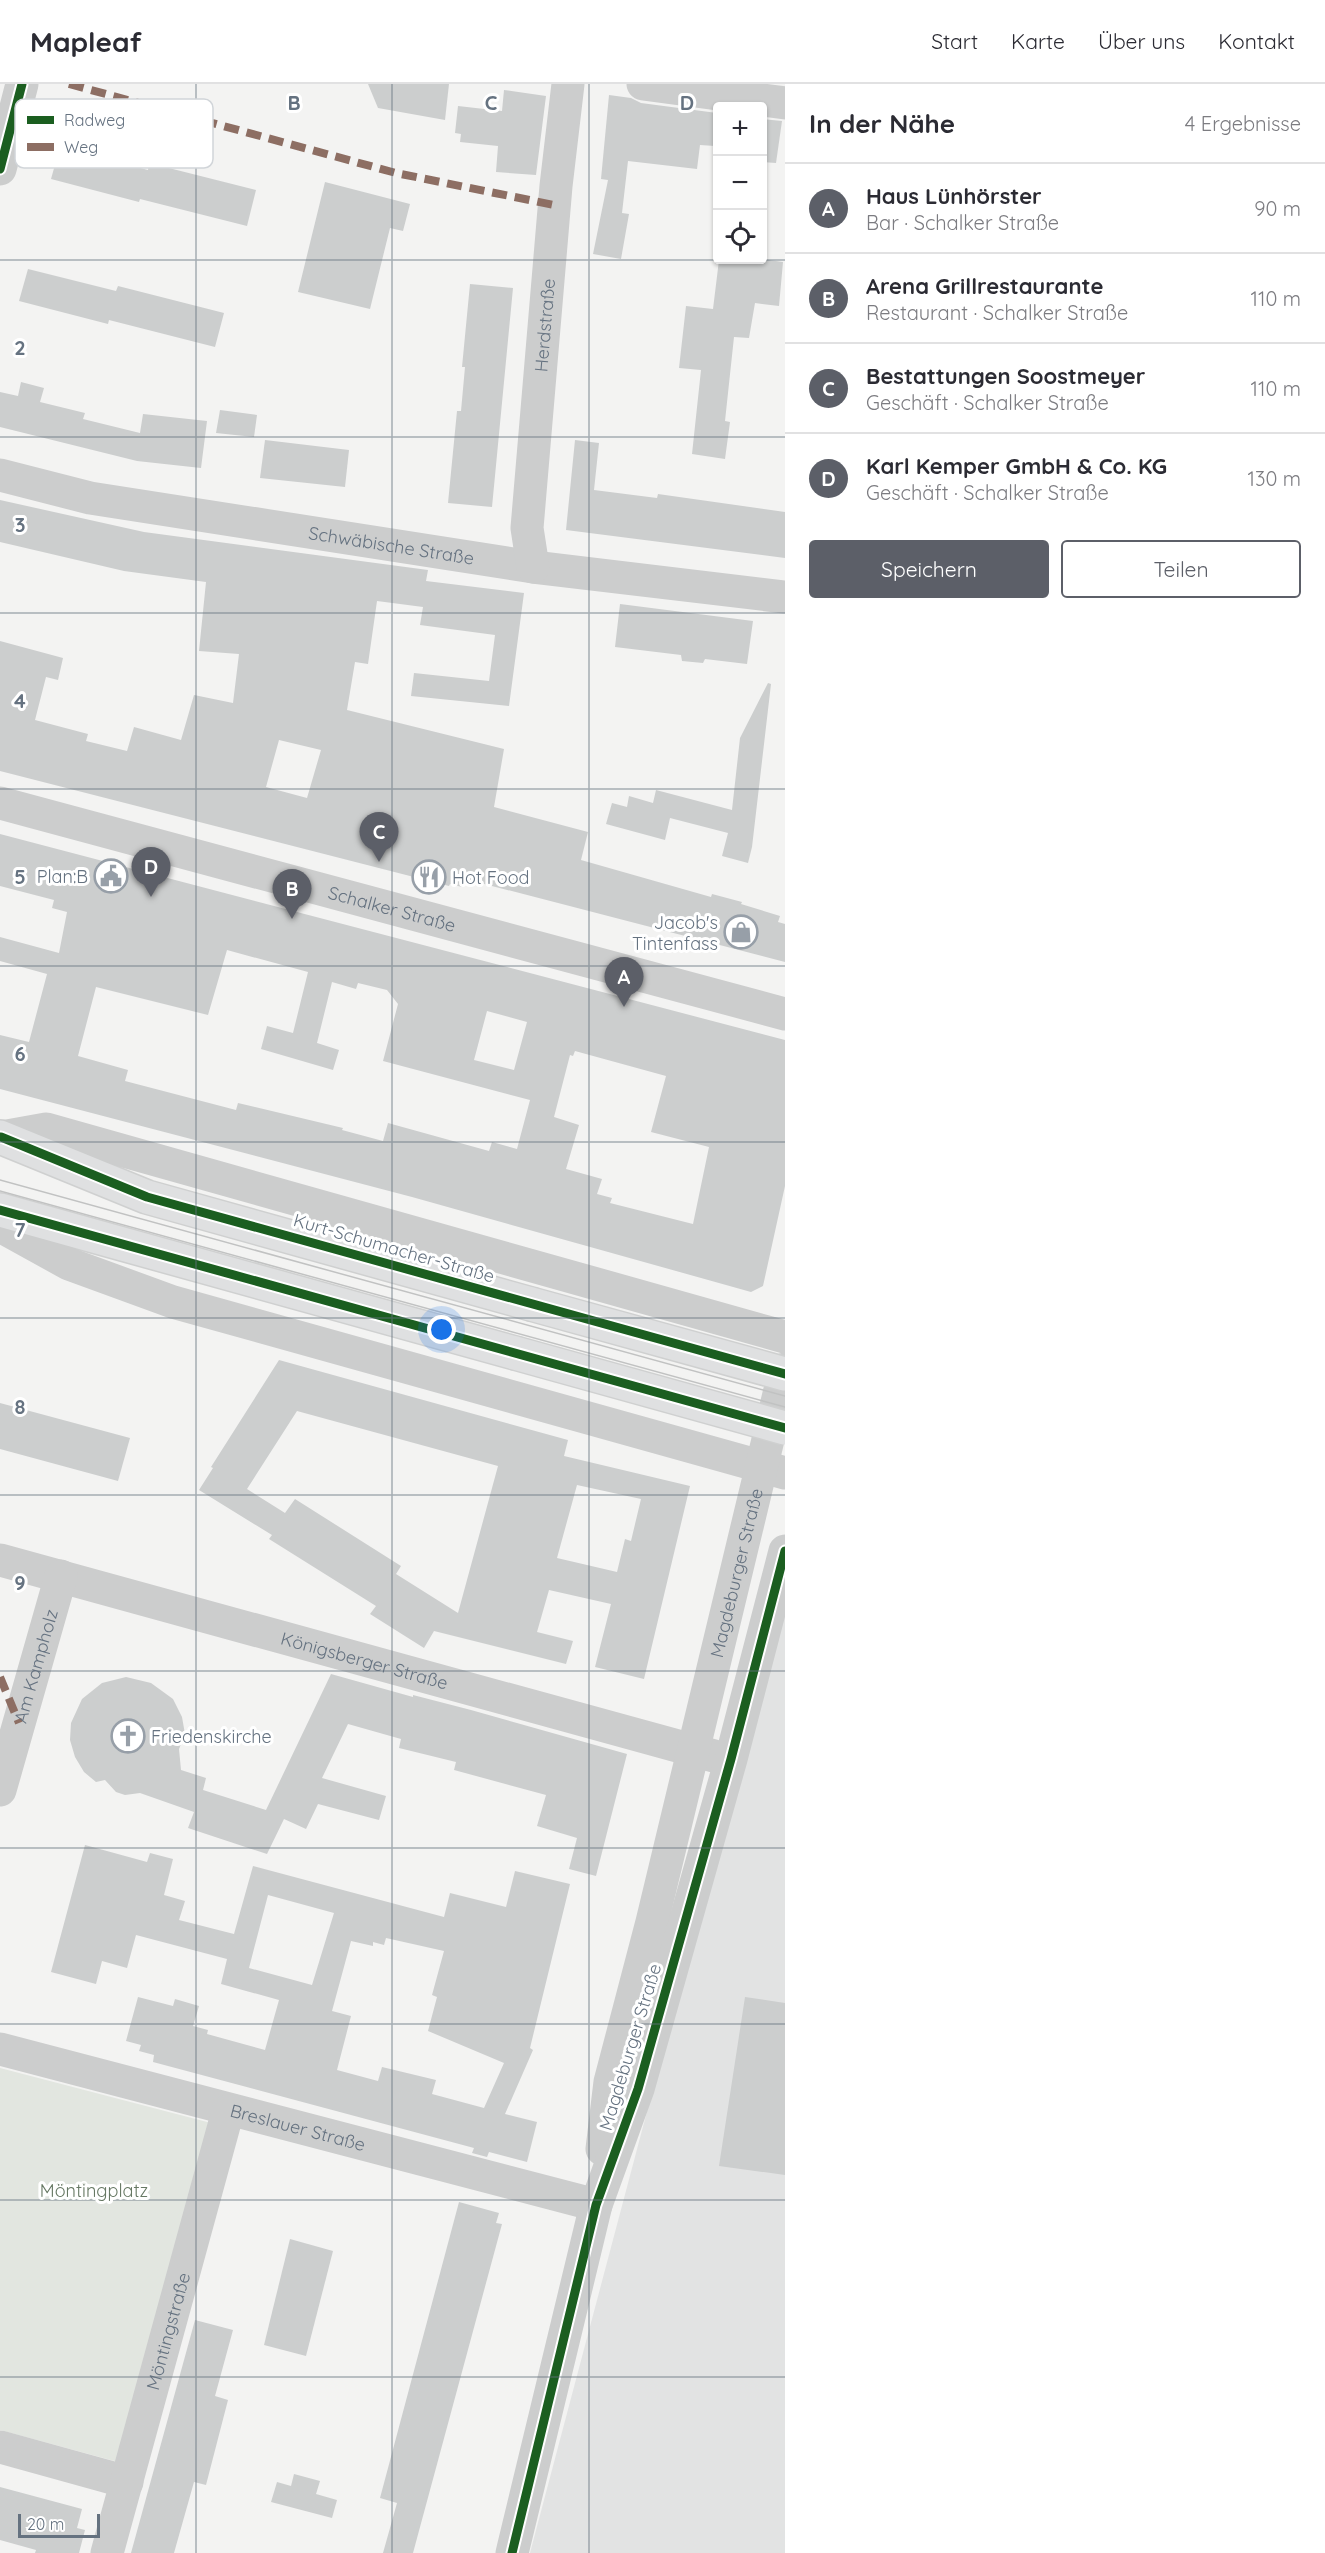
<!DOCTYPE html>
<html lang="de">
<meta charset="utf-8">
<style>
body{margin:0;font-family:Quicksand,sans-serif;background:#f2f2f3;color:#2b2b33}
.controls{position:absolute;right:18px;top:18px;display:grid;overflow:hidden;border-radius:6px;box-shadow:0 2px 4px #0004}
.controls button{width:54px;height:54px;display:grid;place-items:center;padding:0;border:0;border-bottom:2px solid #e1e1e2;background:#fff;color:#2b2b33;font:30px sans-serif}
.scale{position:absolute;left:18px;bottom:15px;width:82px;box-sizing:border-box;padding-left:6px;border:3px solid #657280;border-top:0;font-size:16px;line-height:21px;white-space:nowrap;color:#657280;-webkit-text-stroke:4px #fff;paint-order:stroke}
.you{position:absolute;left:442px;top:1246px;width:21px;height:21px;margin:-15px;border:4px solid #fff;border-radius:50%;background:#1a73e8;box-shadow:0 0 0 9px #1a73e833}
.badge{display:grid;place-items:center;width:39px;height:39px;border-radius:50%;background:#5c5f68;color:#fff;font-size:20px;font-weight:700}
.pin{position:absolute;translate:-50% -50px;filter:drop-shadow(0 2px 3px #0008)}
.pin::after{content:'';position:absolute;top:32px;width:21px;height:18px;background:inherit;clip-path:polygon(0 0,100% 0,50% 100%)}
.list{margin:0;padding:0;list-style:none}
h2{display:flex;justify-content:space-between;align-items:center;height:78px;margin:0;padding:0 24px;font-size:26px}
h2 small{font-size:20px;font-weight:400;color:#7c7c81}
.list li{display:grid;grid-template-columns:39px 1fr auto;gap:18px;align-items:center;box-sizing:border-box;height:90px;padding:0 24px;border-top:2px solid #e1e1e2}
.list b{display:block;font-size:22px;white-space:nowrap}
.list p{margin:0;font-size:20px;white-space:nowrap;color:#7c7c81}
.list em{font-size:20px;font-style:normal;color:#7c7c81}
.actions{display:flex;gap:12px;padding:18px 24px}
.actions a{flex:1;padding:14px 0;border:2px solid #5c5f68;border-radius:6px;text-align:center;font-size:21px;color:#5c5f68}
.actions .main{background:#5c5f68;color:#fff}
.icon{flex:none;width:33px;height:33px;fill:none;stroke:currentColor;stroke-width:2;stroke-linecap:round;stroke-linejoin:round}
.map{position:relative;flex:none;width:785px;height:2469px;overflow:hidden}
header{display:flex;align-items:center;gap:36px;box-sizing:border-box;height:84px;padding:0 30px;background:#fff;border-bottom:2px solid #e1e1e2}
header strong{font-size:28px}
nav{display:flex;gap:33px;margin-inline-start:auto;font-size:21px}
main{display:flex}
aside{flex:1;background:#fff}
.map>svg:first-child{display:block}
</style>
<header>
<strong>Mapleaf</strong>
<nav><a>Start</a><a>Karte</a><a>Über uns</a><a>Kontakt</a></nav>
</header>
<main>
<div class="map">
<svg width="785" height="2469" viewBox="0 0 785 2469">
<rect width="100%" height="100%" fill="#f3f3f2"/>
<polygon fill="#e2e3e3" points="785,1507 785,2469 530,2469 535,2450"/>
<polygon fill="#e2e6e0" points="0,1984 211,2039 118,2378 0,2346"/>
<g fill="#cccece" fill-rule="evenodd">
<polygon points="368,0 449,0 445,36 378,24"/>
<polygon points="504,6 546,12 536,91 496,88 498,62 460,58 461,50 455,49 458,22 502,27"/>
<polygon points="609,11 631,14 641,19 717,29 715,62 700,61 697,85 628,77 622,129 629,130 621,175 593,170 608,96 601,95"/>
<polygon points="762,35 782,37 776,79 762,78"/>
<polygon points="60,63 148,86 149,79 256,106 247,142 140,115 139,118 51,95"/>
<polygon points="325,98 410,120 403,147 390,144 370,225 298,208"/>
<polygon points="762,175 783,178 779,222 755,219 749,254 734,253 725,337 730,338 725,375 692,370 701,286 679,284 686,222 713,225 719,176"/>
<polygon points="28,185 116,207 118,202 224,229 215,263 109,236 108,240 19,217"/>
<polygon points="470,200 513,204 492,423 448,419 457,327 461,327 465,283 462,283"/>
<polygon points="21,298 44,304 40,318 85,329 83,335 140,349 143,330 207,337 201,384 137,377 0,343 0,308 18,312"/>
<polygon points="220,326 257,331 254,353 216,349"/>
<polygon points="265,356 349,366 345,403 260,394"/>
<polygon points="575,356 599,359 594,406 657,414 658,410 785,428 785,474 566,446"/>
<path d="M0,416L144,448L428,486L426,497L524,509L509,622L411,612L414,589L489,597L495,551L420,541L423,523L377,517L368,580L355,578L347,626L504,665L494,723L588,748L581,776L711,813L712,810L742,818L741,820L780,832L778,838L785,840V878L469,796L462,803L450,800L449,802L0,687V557L63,574L58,596L46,593L35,636L88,650L86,657L127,667L134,643L181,656L194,611L233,619L239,570L199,567L206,498L124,487L0,458ZM279,656L321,666L307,714L266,703Z"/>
<polygon points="620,520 753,537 747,580 705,575 703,579 682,577 681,571 615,563"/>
<polygon points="768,599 771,600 752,763 748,779 722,772 728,749 670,734 665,756 606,740 612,719 627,723 629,712 653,719 656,706 732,726 740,654"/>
<path d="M0,750L785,956V1102L763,1202L751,1208L412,1113L0,1005V951L29,958L47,890L0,877V853L59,869L67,828L52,824L54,816L0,802ZM227,866L308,888L293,949L267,942L261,965L333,986L339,966L317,959L332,898L356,905L358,899L387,906L398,920L383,977L530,1016L517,1065L492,1058L489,1067L388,1039L383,1057L342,1046L343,1044L238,1019L236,1026L125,997L128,986L78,972L96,903L208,931ZM487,927L527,938L514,986L474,976ZM575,967L666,992L651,1048L709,1063L693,1140L610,1119L612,1114L597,1110L602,1095L566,1085L579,1041L554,1033L570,971L573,972Z"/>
<path d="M279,1276L568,1356L564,1372L690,1402L644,1595L595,1583L611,1520L549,1506L537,1548L573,1557L566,1580L434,1547L424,1564L370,1530L376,1522L269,1455L272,1451L199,1406L213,1384L211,1383ZM297,1327L498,1382L458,1529L396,1490L401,1482L295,1415L285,1429L247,1405ZM577,1401L641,1415L631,1457L625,1455L617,1488L557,1474Z"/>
<polygon points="0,1319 130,1354 118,1397 0,1365"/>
<polygon points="331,1590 413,1613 413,1611 471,1626 627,1670 596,1792 569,1785 577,1754 537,1742 546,1711 454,1686 456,1678 399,1664 401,1655 348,1640 322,1694 386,1712 379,1736 318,1720 306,1745 284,1735 267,1770 188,1744 194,1728 140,1709 125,1711 116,1708 105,1696 96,1698 84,1688 75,1673 70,1656 71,1639 82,1615 102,1599 126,1593 151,1599 173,1615 182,1633 185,1650 179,1665 181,1686 206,1694 203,1706 266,1726"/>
<path d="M85,1761L147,1778L150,1769L173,1775L164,1811L185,1817L179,1836L234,1850L253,1782L444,1833L450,1809L506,1823L515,1787L570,1800L530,1964L533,1966L505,2030L537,2038L527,2078L489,2068L487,2073L472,2069L474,2064L153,1978L154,1971L139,1967L141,1961L126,1957L138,1913L173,1922L175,1915L199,1922L193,1942L208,1946L207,1950L265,1966L279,1916L221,1900L227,1875L136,1851L127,1884L102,1877L96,1900L51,1888ZM268,1811L334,1829L312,1901L249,1884ZM386,1854L444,1867L432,1911L437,1913L428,1947L504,1979L484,2024L432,2010L436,1996L382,1983L378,1997L337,1986L351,1932L332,1927L351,1857L373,1862V1858L384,1861Z"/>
<polygon points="745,1913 785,1919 785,2091 719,2082"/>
<polygon points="459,2118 499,2129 496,2139 502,2140 413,2469 383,2469 397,2419 380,2414"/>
<polygon points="290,2155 333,2167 306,2272 264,2261"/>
<polygon points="195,2236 233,2246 215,2312 228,2316 206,2401 194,2398 174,2469 131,2469"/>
<polygon points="294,2390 320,2397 316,2410 337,2416 332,2434 271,2418 277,2398 291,2402"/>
<polygon points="0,2403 82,2425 77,2444 85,2446 79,2469 35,2469 36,2466 0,2456"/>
</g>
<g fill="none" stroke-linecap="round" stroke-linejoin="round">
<g stroke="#cfd0d0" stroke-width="36">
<g id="major">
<polyline points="0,1053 147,1113 531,1220"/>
<polyline points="0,1126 515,1269"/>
</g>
</g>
<g stroke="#cccdcd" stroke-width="33">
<polyline points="643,0 785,19"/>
<polyline points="0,85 22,0"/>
<path id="s1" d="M0,391L90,414L533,483L785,513"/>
<path id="s2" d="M533,483L527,444L556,102L568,0"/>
<path id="s3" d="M0,719L785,930"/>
<polyline points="1,1053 46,1045 785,1253"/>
<polyline points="0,1142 69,1180 173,1218 785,1389"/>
<path id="s4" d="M0,1476L714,1672"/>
<path id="s5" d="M0,1706L61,1492"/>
<path id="s6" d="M0,1965L596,2121"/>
<path id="s7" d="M602,2065L610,1998L652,1838L785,1285"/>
<polyline points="0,2363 127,2398"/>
<path id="s8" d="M107,2469L228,2027"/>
<polyline points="512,2469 596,2121 638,2005 731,1675 785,1467"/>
</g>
<use href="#major" stroke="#dfe0e1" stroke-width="33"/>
<g stroke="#c1c2c2" stroke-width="1.5">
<polyline points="0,1096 785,1312"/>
<polyline points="0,1107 785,1323"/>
</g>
<g stroke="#cfd0d0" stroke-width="36" stroke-linecap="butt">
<g id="major-bridge">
<polyline points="531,1220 785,1290"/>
<polyline points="515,1269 785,1344"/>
</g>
</g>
<use href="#major-bridge" stroke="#dfe0e1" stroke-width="33"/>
<g stroke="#8d6e63" stroke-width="8" stroke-dasharray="15 8" stroke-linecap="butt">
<polyline points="69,0 396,89 554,121"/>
<polyline points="0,1593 19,1639"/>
</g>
<g stroke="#fff" stroke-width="13">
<g id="cycleway">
<polyline points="0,85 22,0"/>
<polyline points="1,1053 147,1113 785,1290"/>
<polyline points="0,1126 785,1344"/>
<polyline points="512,2469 596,2121 638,2005 731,1675 785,1467"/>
</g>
</g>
<use href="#cycleway" stroke="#1b5e20" stroke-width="9"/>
</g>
<path fill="none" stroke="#657280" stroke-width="1.5" stroke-opacity="0.55" d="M196,0V2469M392,0V2469M589,0V2469M0,176H785M0,353H785M0,529H785M0,705H785M0,882H785M0,1058H785M0,1234H785M0,1411H785M0,1587H785M0,1764H785M0,1940H785M0,2116H785M0,2293H785"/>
<defs>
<g id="civic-ring" transform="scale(1.725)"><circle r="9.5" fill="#fff" stroke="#979fa8" stroke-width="1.5"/><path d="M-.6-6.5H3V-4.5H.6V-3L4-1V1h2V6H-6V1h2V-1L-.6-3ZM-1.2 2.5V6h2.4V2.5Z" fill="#979fa8"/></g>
<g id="restaurant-ring" transform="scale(1.725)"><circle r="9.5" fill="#fff" stroke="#979fa8" stroke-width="1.5"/><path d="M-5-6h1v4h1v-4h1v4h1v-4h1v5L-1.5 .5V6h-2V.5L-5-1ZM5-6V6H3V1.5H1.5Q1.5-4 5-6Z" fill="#979fa8"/></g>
<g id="shop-ring" transform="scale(1.725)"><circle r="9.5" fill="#fff" stroke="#979fa8" stroke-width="1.5"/><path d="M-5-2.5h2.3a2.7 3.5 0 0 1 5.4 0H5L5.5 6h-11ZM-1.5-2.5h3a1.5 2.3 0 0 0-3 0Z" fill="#979fa8"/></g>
<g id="church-ring" transform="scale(1.725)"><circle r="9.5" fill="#fff" stroke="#979fa8" stroke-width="1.5"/><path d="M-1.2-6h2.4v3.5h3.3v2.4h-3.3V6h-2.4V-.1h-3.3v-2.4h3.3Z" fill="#979fa8"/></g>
</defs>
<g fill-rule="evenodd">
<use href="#civic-ring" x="111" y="792"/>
<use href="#restaurant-ring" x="429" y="793"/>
<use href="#shop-ring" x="741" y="848"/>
<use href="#church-ring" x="128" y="1652"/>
</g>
<g text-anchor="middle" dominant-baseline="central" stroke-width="6" stroke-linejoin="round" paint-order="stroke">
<g font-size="18" fill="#657280" stroke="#fff">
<text stroke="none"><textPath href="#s2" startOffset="243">Herdstraße</textPath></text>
<text stroke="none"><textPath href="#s1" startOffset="398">Schwäbische Straße</textPath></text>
<text stroke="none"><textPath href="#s3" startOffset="406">Schalker Straße</textPath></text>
<text transform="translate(394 1164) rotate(16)">Kurt-Schumacher-Straße</text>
<text stroke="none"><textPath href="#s7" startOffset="592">Magdeburger Straße</textPath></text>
<text stroke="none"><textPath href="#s4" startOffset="378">Königsberger Straße</textPath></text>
<text stroke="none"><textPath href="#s5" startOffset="129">Am Kampholz</textPath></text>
<text transform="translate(630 1963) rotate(-73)">Magdeburger Straße</text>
<text stroke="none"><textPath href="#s6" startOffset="308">Breslauer Straße</textPath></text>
<text stroke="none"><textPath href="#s8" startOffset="230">Möntingstraße</textPath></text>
</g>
<g font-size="18" fill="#657280" stroke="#fff" text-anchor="end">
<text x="88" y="792">Plan:B</text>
<text x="452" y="793" text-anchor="start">Hot Food</text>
<text x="718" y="838">Jacob's<tspan x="718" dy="21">Tintenfass</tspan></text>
<text x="151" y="1652" text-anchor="start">Friedenskirche</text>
</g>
<g font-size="18" fill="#667863" stroke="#fff">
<text x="94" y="2106">Möntingplatz</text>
</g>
</g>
<rect x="15" y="15" width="198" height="69" rx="9" fill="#fff" stroke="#d1d5d9" stroke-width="1.5"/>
<rect x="27" y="32" width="27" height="8" fill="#1b5e20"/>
<rect x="27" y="59" width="27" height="8" fill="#8d6e63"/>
<g font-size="16" fill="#657280">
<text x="64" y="42">Radweg</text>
<text x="64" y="69">Weg</text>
</g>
<g font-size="20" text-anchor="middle" font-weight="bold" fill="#657280" stroke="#fff" stroke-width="6" stroke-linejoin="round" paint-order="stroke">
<text x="294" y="26">B</text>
<text x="491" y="26">C</text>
<text x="687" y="26">D</text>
<text x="20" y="271">2</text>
<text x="20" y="448">3</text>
<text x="20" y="624">4</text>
<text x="20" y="800">5</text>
<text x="20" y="977">6</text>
<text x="20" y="1153">7</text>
<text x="20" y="1330">8</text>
<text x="20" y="1506">9</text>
</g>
</svg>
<div class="controls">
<button>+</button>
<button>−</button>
<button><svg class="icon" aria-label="locate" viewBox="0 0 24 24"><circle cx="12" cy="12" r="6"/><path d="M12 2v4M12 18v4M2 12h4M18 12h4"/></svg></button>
</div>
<div class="scale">20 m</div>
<div class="you"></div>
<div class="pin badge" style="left:624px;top:923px">A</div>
<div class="pin badge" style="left:292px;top:835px">B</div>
<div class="pin badge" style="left:379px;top:778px">C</div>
<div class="pin badge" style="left:151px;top:813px">D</div>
</div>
<aside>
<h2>In der Nähe<small>4 Ergebnisse</small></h2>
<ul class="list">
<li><span class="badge">A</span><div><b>Haus Lünhörster</b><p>Bar · Schalker Straße</p></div><em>90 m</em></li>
<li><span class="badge">B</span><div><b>Arena Grillrestaurante</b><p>Restaurant · Schalker Straße</p></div><em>110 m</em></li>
<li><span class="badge">C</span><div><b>Bestattungen Soostmeyer</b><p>Geschäft · Schalker Straße</p></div><em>110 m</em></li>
<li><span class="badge">D</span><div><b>Karl Kemper GmbH &amp; Co. KG</b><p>Geschäft · Schalker Straße</p></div><em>130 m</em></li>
</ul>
<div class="actions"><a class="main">Speichern</a><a>Teilen</a></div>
</aside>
</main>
